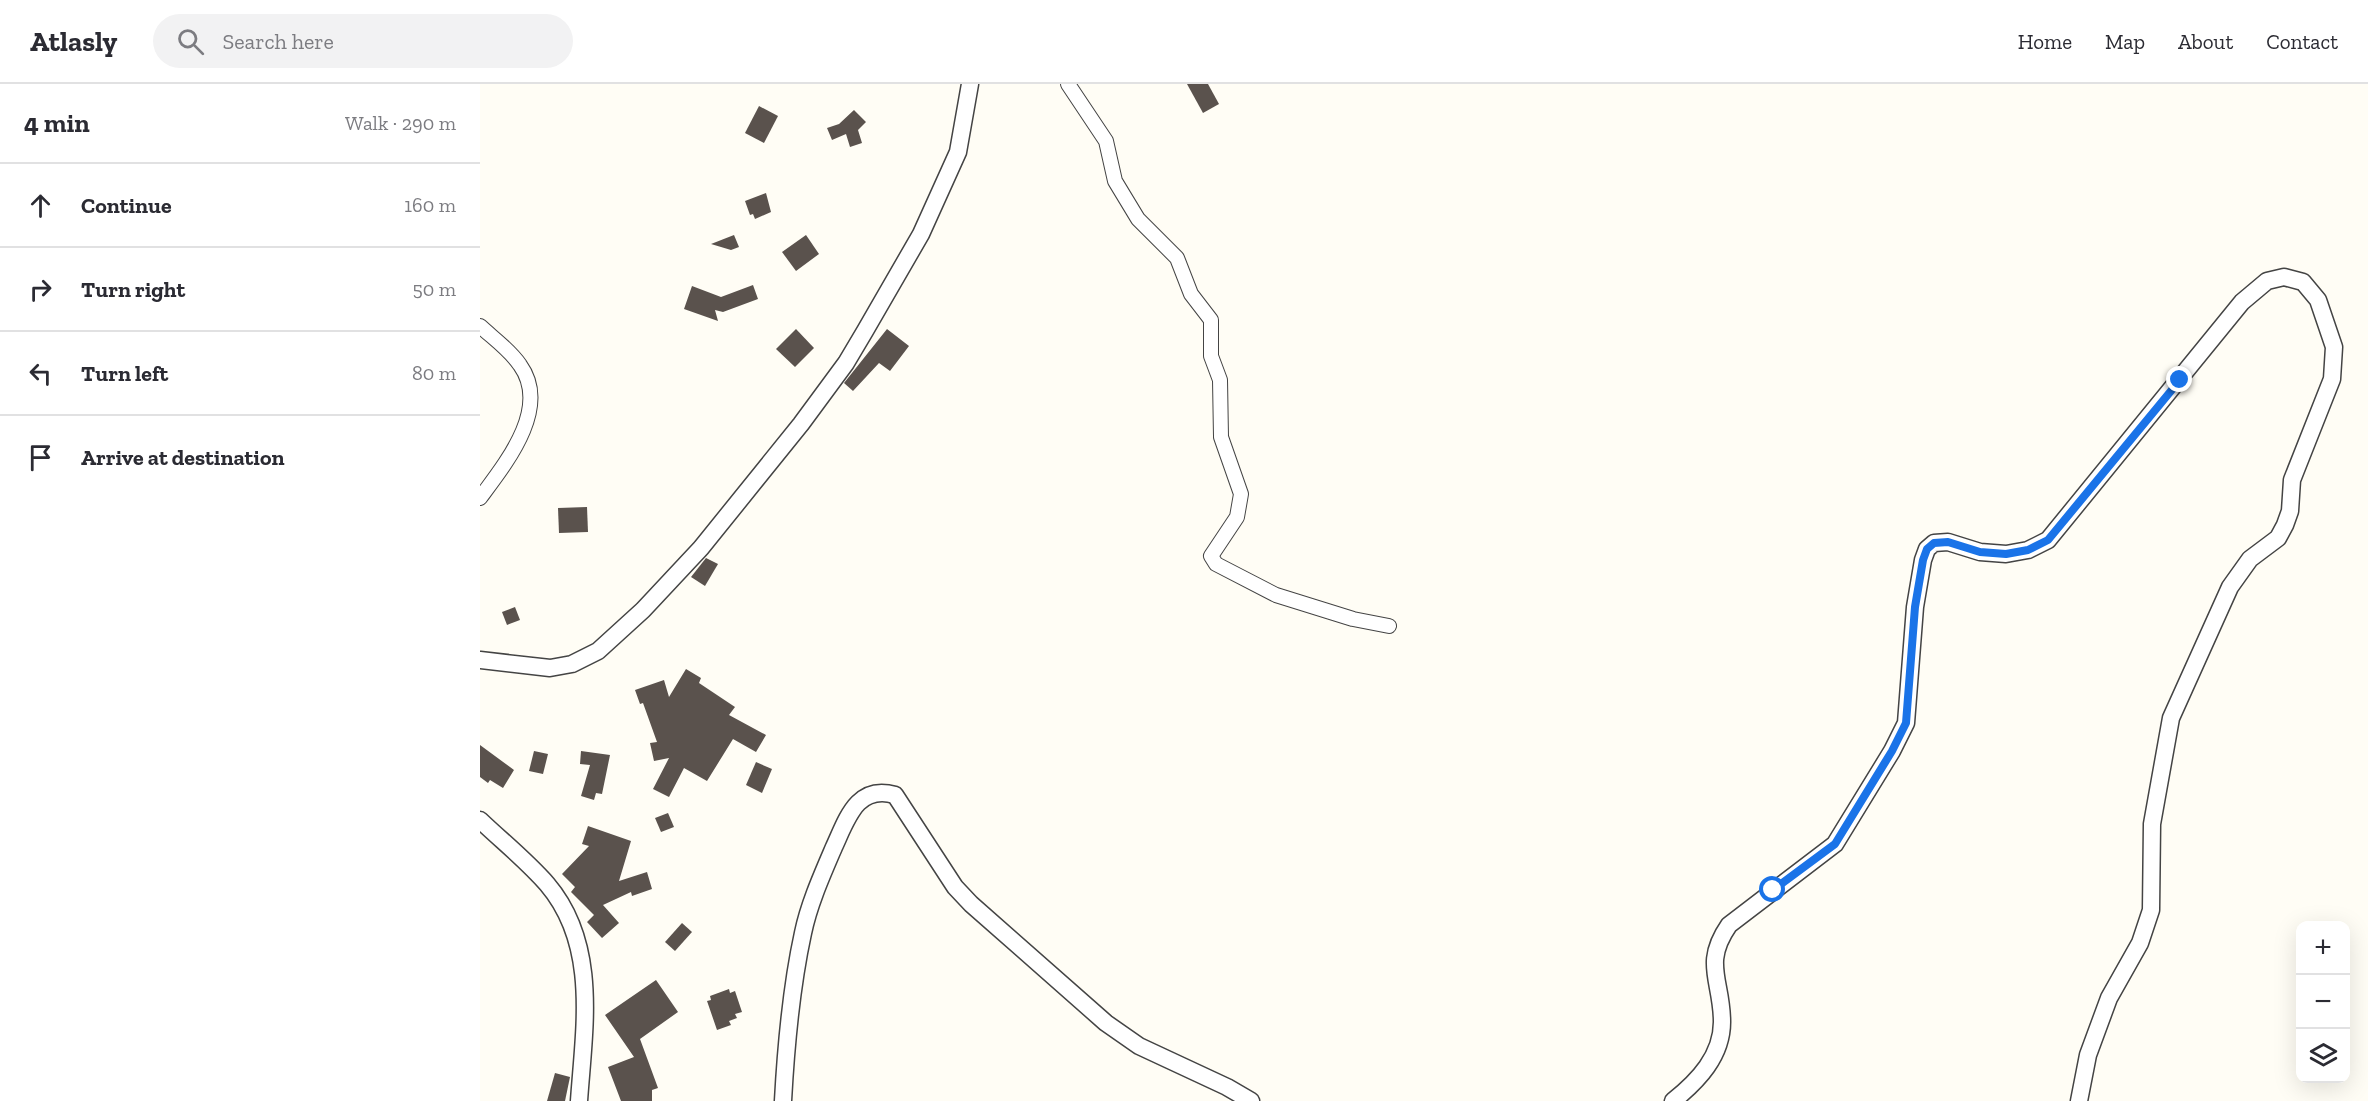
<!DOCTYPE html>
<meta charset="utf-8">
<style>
body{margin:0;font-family:"Zilla Slab",serif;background:#f2f2f3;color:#2b2b33}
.controls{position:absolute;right:18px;bottom:18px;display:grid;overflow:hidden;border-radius:12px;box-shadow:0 6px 24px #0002}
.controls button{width:54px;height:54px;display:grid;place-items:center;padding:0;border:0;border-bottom:2px solid #e1e1e2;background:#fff;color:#2b2b33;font:30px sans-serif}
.stop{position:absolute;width:18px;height:18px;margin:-14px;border:4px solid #1a73e8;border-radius:50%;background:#fff}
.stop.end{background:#1a73e8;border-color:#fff;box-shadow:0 2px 6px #0008}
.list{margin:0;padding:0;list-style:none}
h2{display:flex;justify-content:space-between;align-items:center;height:78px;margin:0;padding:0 24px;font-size:26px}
h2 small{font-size:20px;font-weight:400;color:#7c7c81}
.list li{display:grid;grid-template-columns:39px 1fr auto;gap:18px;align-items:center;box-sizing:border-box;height:84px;padding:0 24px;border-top:2px solid #e1e1e2}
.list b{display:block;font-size:22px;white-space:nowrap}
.list em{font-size:20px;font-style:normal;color:#7c7c81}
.icon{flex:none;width:33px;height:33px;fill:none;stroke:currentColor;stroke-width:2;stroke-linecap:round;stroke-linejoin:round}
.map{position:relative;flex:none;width:1888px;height:1017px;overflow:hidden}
header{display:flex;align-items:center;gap:36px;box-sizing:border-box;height:84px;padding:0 30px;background:#fff;border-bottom:2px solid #e1e1e2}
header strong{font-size:28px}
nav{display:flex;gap:33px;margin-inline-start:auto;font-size:21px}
.search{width:420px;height:54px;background:#f2f2f3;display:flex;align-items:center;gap:15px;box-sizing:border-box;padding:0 21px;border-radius:33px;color:#7c7c81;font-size:22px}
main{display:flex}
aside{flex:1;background:#fff}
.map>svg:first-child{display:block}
</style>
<header>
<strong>Atlasly</strong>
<div class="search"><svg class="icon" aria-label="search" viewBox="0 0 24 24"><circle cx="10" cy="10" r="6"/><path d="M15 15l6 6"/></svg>Search here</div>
<nav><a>Home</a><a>Map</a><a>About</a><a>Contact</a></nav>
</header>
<main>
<aside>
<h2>4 min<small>Walk · 290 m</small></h2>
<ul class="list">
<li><svg class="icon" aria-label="ahead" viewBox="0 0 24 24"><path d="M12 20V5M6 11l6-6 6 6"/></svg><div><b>Continue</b></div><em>160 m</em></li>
<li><svg class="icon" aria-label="right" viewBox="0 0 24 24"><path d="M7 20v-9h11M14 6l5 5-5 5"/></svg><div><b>Turn right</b></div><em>50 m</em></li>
<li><svg class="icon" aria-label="left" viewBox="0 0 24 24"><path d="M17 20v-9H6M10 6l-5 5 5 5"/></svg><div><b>Turn left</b></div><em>80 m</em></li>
<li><svg class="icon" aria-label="arrive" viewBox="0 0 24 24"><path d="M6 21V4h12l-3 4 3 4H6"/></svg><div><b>Arrive at destination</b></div></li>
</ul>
</aside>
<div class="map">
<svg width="1888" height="1017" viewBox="0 0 1888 1017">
<rect width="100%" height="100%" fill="#fffdf5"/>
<g fill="#5a524d">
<polygon points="707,0 728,0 739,20 723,29"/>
<polygon points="279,22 298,32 284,59 265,49"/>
<polygon points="374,26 386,38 378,46 382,59 370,63 366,50 352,56 347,44 359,40"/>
<polygon points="286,109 291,128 275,135 273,130 270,131 265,117"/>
<polygon points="254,151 259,163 251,166 231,160"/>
<polygon points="326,151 339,170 316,187 302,168"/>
<polygon points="273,201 278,215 243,228 235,226 238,237 204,225 212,202 241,213"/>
<polygon points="316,245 334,264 315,283 296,265"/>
<polygon points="407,245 429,262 410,287 399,279 373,307 364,299"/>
<polygon points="107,423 108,448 79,449 78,424"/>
<polygon points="226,474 238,480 225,502 211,493"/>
<polygon points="35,523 40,536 27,541 22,528"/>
<polygon points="206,585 221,594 219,599 255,623 249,631 286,651 276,668 253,655 227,697 204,684 189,713 173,705 189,674 174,677 170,659 177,658 163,619 160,620 155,606 184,596 189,613"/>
<polygon points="0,661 34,686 23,704 10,696 8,699 0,693"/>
<polygon points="54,667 68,670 63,690 49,687"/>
<polygon points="101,667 130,671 122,710 116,709 114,716 101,712 110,681 100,680"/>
<polygon points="276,678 292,685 282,709 266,701"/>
<polygon points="188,729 194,743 181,748 175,734"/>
<polygon points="108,742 151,757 139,797 167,788 172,805 152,812 151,808 123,821 139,839 122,854 107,838 114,831 91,808 95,803 82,790 109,762 102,760"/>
<polygon points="202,839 212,848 195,867 185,858"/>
<polygon points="176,896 198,928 160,955 178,1004 172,1006 172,1017 141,1017 128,983 154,973 125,931"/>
<polygon points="249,905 250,909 255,907 262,928 255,930 257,934 249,937 251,941 237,946 227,917 231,916 230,912"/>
<polygon points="75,989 90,993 85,1017 67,1017"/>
</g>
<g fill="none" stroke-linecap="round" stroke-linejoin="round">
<g stroke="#444" stroke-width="16">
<g id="minor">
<polyline points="588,0 626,57 635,97 658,135 697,174 711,210 731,236 731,272 740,296 741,353 761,410 757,433 731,472 736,480 796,511 873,535 909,542"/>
<path d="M0,242C13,254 30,266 40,281C71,324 26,379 0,414"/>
</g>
</g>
<g stroke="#444" stroke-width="19">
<g id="tertiary">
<polyline points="0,576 70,584 92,580 118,567 163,526 221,464 321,340 366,279 385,247 441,150 478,68 490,0"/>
<path d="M0,736C22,757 47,777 67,800C119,861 104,944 99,1017"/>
<path d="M303,1017C306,961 311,904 323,849C329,820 342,791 354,763C367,735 377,700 415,711L475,803L491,820L626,939L659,962L747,1003L771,1017"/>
<path d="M1193,1017C1218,997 1242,972 1242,938C1242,896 1222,880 1249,841L1355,760L1412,667L1426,639L1435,523L1443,476L1447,465L1454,459L1468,458L1500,468L1526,470L1548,466L1568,456L1762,218L1787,197L1804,193L1823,198L1838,216L1854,263L1852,295L1812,396L1810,427L1805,441L1798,454L1770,475L1750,503L1691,634L1672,740L1671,826L1660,859L1629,914L1608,971L1599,1017"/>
</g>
</g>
<use href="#minor" stroke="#fff" stroke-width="14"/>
<use href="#tertiary" stroke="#fff" stroke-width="16"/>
</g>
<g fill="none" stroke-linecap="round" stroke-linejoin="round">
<polyline stroke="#1a73e8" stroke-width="8" points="1293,806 1355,760 1412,667 1426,639 1435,523 1443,476 1447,465 1454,459 1468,458 1500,468 1526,470 1548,466 1568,456 1700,296"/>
</g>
</svg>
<div class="controls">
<button>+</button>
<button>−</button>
<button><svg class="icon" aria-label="layers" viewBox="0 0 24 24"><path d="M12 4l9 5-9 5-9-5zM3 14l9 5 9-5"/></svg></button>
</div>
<div class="stop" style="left:1293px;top:806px"></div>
<div class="stop end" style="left:1700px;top:296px"></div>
</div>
</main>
